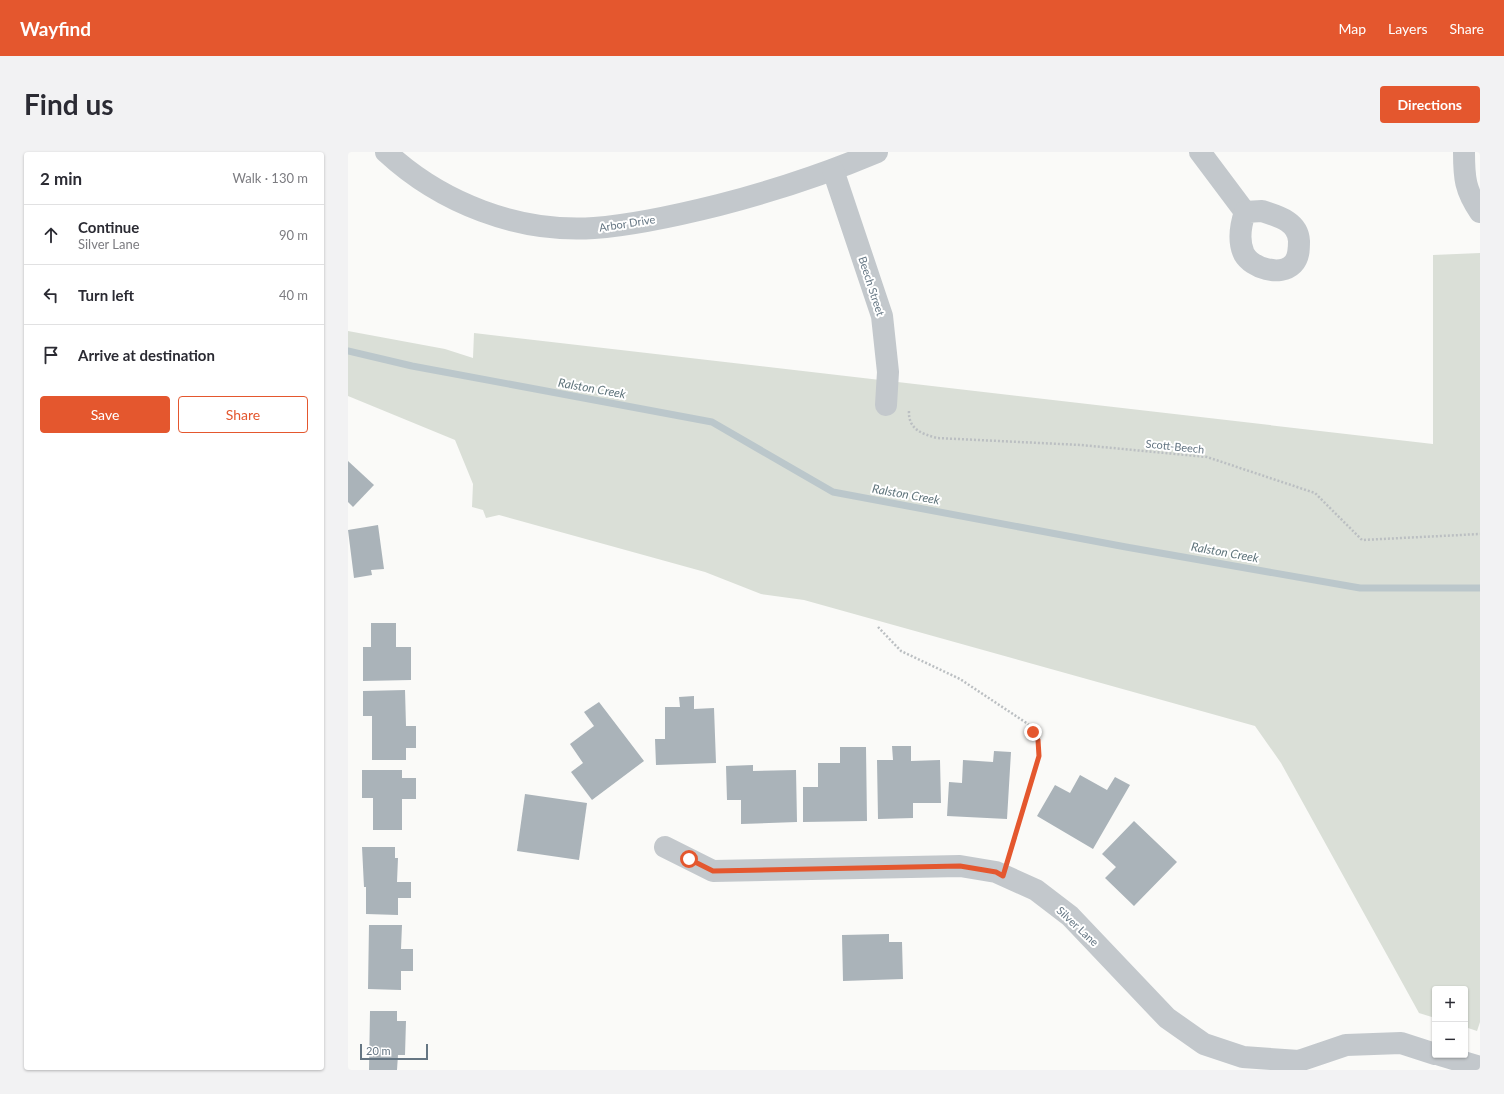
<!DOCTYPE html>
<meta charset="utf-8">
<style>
body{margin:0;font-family:Lato,sans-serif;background:#f2f2f3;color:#2b2b33}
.controls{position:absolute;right:12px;bottom:12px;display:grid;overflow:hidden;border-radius:4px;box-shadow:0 1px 3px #0004}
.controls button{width:36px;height:36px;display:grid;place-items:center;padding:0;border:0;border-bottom:1px solid #e1e1e2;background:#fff;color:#2b2b33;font:20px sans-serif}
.scale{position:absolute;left:12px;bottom:10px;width:68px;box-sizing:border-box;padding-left:4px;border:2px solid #657683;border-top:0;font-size:11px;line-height:14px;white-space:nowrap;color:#657683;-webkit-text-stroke:3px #fff;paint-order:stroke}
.stop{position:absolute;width:12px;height:12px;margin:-9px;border:3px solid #e4572e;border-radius:50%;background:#fff}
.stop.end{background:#e4572e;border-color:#fff;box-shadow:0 1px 4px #0008}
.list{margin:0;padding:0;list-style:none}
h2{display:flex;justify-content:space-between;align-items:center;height:52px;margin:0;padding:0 16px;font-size:17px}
h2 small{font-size:13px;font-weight:400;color:#7c7c81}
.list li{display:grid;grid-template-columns:26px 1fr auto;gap:12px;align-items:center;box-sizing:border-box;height:60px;padding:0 16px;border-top:1px solid #e1e1e2}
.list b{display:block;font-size:15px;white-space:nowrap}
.list p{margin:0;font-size:13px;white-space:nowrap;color:#7c7c81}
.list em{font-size:13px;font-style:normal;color:#7c7c81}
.actions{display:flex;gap:8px;padding:12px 16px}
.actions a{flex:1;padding:9px 0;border:1px solid #e4572e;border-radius:4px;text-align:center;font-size:14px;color:#e4572e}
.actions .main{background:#e4572e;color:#fff}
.icon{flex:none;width:22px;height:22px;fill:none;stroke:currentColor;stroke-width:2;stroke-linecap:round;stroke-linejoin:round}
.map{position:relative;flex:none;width:1132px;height:918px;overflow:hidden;border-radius:4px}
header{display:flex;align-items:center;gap:24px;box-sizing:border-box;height:56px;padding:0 20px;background:#e4572e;color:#fff}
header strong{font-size:19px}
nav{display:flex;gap:22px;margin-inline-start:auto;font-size:14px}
.intro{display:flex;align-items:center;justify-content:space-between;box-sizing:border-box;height:96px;padding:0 24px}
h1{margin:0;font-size:28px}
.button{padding:10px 18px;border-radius:4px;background:#e4572e;color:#fff;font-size:14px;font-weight:700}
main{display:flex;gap:24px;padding:0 24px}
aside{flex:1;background:#fff;border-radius:4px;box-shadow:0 1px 3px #0004}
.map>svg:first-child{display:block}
</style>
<header>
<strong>Wayfind</strong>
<nav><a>Map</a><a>Layers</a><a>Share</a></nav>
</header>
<div class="intro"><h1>Find us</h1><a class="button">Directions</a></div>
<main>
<aside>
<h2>2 min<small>Walk · 130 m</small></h2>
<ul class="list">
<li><svg class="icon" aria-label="ahead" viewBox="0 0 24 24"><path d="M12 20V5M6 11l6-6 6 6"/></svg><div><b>Continue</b><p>Silver Lane</p></div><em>90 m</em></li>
<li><svg class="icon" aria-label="left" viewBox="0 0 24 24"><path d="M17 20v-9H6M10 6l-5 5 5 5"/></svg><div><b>Turn left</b></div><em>40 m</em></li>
<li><svg class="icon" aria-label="arrive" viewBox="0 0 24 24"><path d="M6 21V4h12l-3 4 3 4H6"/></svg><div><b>Arrive at destination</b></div></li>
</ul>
<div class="actions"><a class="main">Save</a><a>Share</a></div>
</aside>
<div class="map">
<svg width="1132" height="918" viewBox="0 0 1132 918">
<rect width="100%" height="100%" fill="#fafaf8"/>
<polygon fill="#dadfd7" points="1132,101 1132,870 1129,879 1117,875 1117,837 1087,837 1087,866 1071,861 933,611 907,574 456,448 413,442 357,420 151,363 138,366 135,358 124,355 125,332 107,288 0,244 0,179 97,197 125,206 126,181 1085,292 1085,103"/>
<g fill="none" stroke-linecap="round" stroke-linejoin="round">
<polyline stroke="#bbc7cb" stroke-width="7" points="0,199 64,214 364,270 485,340 778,395 1012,436 1132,436"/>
</g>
<g fill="#aab3b9">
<polygon points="0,309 26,333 5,355 0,350"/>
<polygon points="30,373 36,417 23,418 24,423 6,426 0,378"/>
<polygon points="23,471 48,471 48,495 63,495 63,528 15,529 15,495 23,495"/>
<polygon points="57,538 58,574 68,574 68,596 58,596 58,608 24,608 24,564 15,564 15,539"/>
<polygon points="346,544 346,557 366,556 368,611 308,613 307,587 317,587 317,555 332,555 331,545"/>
<polygon points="251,550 296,609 244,648 223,620 235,611 222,592 246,574 236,560"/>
<polygon points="544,594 563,594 563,609 592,608 593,651 565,651 565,666 530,667 529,608 545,608"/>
<polygon points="492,595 518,595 519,669 455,670 455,635 470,635 470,611 492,611"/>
<polygon points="646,599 663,600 659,667 599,664 601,630 614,631 615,608 645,610"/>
<polygon points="405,613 405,619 448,618 449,670 393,672 393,648 379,648 378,614"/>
<polygon points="14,618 54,618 54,626 68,626 68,647 54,647 54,678 25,678 25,646 14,646"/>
<polygon points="732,623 759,638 767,625 782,633 745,697 689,664 707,633 722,641"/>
<polygon points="177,642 239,651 231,708 169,699"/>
<polygon points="786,669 829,710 786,754 757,726 768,715 754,702"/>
<polygon points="14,695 47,695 47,706 50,706 49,730 63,730 63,746 50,746 50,763 18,762 18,735 16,735"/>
<polygon points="21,773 54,773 53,797 65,797 65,819 53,819 53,838 20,837"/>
<polygon points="541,782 541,790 554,790 555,827 495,829 494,783"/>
<polygon points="22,859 49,859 49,869 58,869 57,903 50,903 49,918 21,918"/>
</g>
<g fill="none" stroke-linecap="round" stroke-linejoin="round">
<g stroke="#bbbfc2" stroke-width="2.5" stroke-dasharray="2 2" stroke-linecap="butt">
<path d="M561,259C560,277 574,282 589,286L733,293L859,305L967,341L1014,388L1132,382"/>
<polyline points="530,475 553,499 612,527 680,572 690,588 691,604 662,702"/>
</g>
<g stroke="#c3c8cc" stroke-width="22">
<path d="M38,0C93,51 170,81 246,76C288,73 331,63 371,53C425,39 477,22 529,0"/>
<polyline points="852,0 897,60"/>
<path d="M1116,0C1116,26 1117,38 1132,60"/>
<polyline points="485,18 534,164 540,220 538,253"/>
<path d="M914,59C929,64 950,69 951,89C951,97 951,106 945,112C932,125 904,116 896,102C890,89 893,72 897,60Z"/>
<polyline points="317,695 365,719 612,714 648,720 688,738 722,764 819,866 856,892 895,905 951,909 998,893 1053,891 1087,902"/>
<polyline points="1092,903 1132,915"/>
</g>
</g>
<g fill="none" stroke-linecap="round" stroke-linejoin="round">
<polyline stroke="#e4572e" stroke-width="5" points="341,707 365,719 612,714 648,720 655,724 691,604 690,588 685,580"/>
</g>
<g text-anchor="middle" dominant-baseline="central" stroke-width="4" stroke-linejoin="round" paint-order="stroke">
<g font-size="11" fill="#657683" stroke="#fff">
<text transform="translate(279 71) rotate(-9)">Arbor Drive</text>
<text transform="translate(524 134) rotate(72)">Beech Street</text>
<text transform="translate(827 294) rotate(6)">Scott-Beech</text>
<text transform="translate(730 774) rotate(43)">Silver Lane</text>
</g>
<g font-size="12" font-style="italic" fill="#60757c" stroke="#fff">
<text transform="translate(244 236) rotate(10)">Ralston Creek</text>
<text transform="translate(558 342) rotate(10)">Ralston Creek</text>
<text transform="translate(877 400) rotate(10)">Ralston Creek</text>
</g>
</g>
</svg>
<div class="controls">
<button>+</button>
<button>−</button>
</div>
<div class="scale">20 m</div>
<div class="stop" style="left:341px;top:707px"></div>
<div class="stop end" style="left:685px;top:580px"></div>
</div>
</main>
